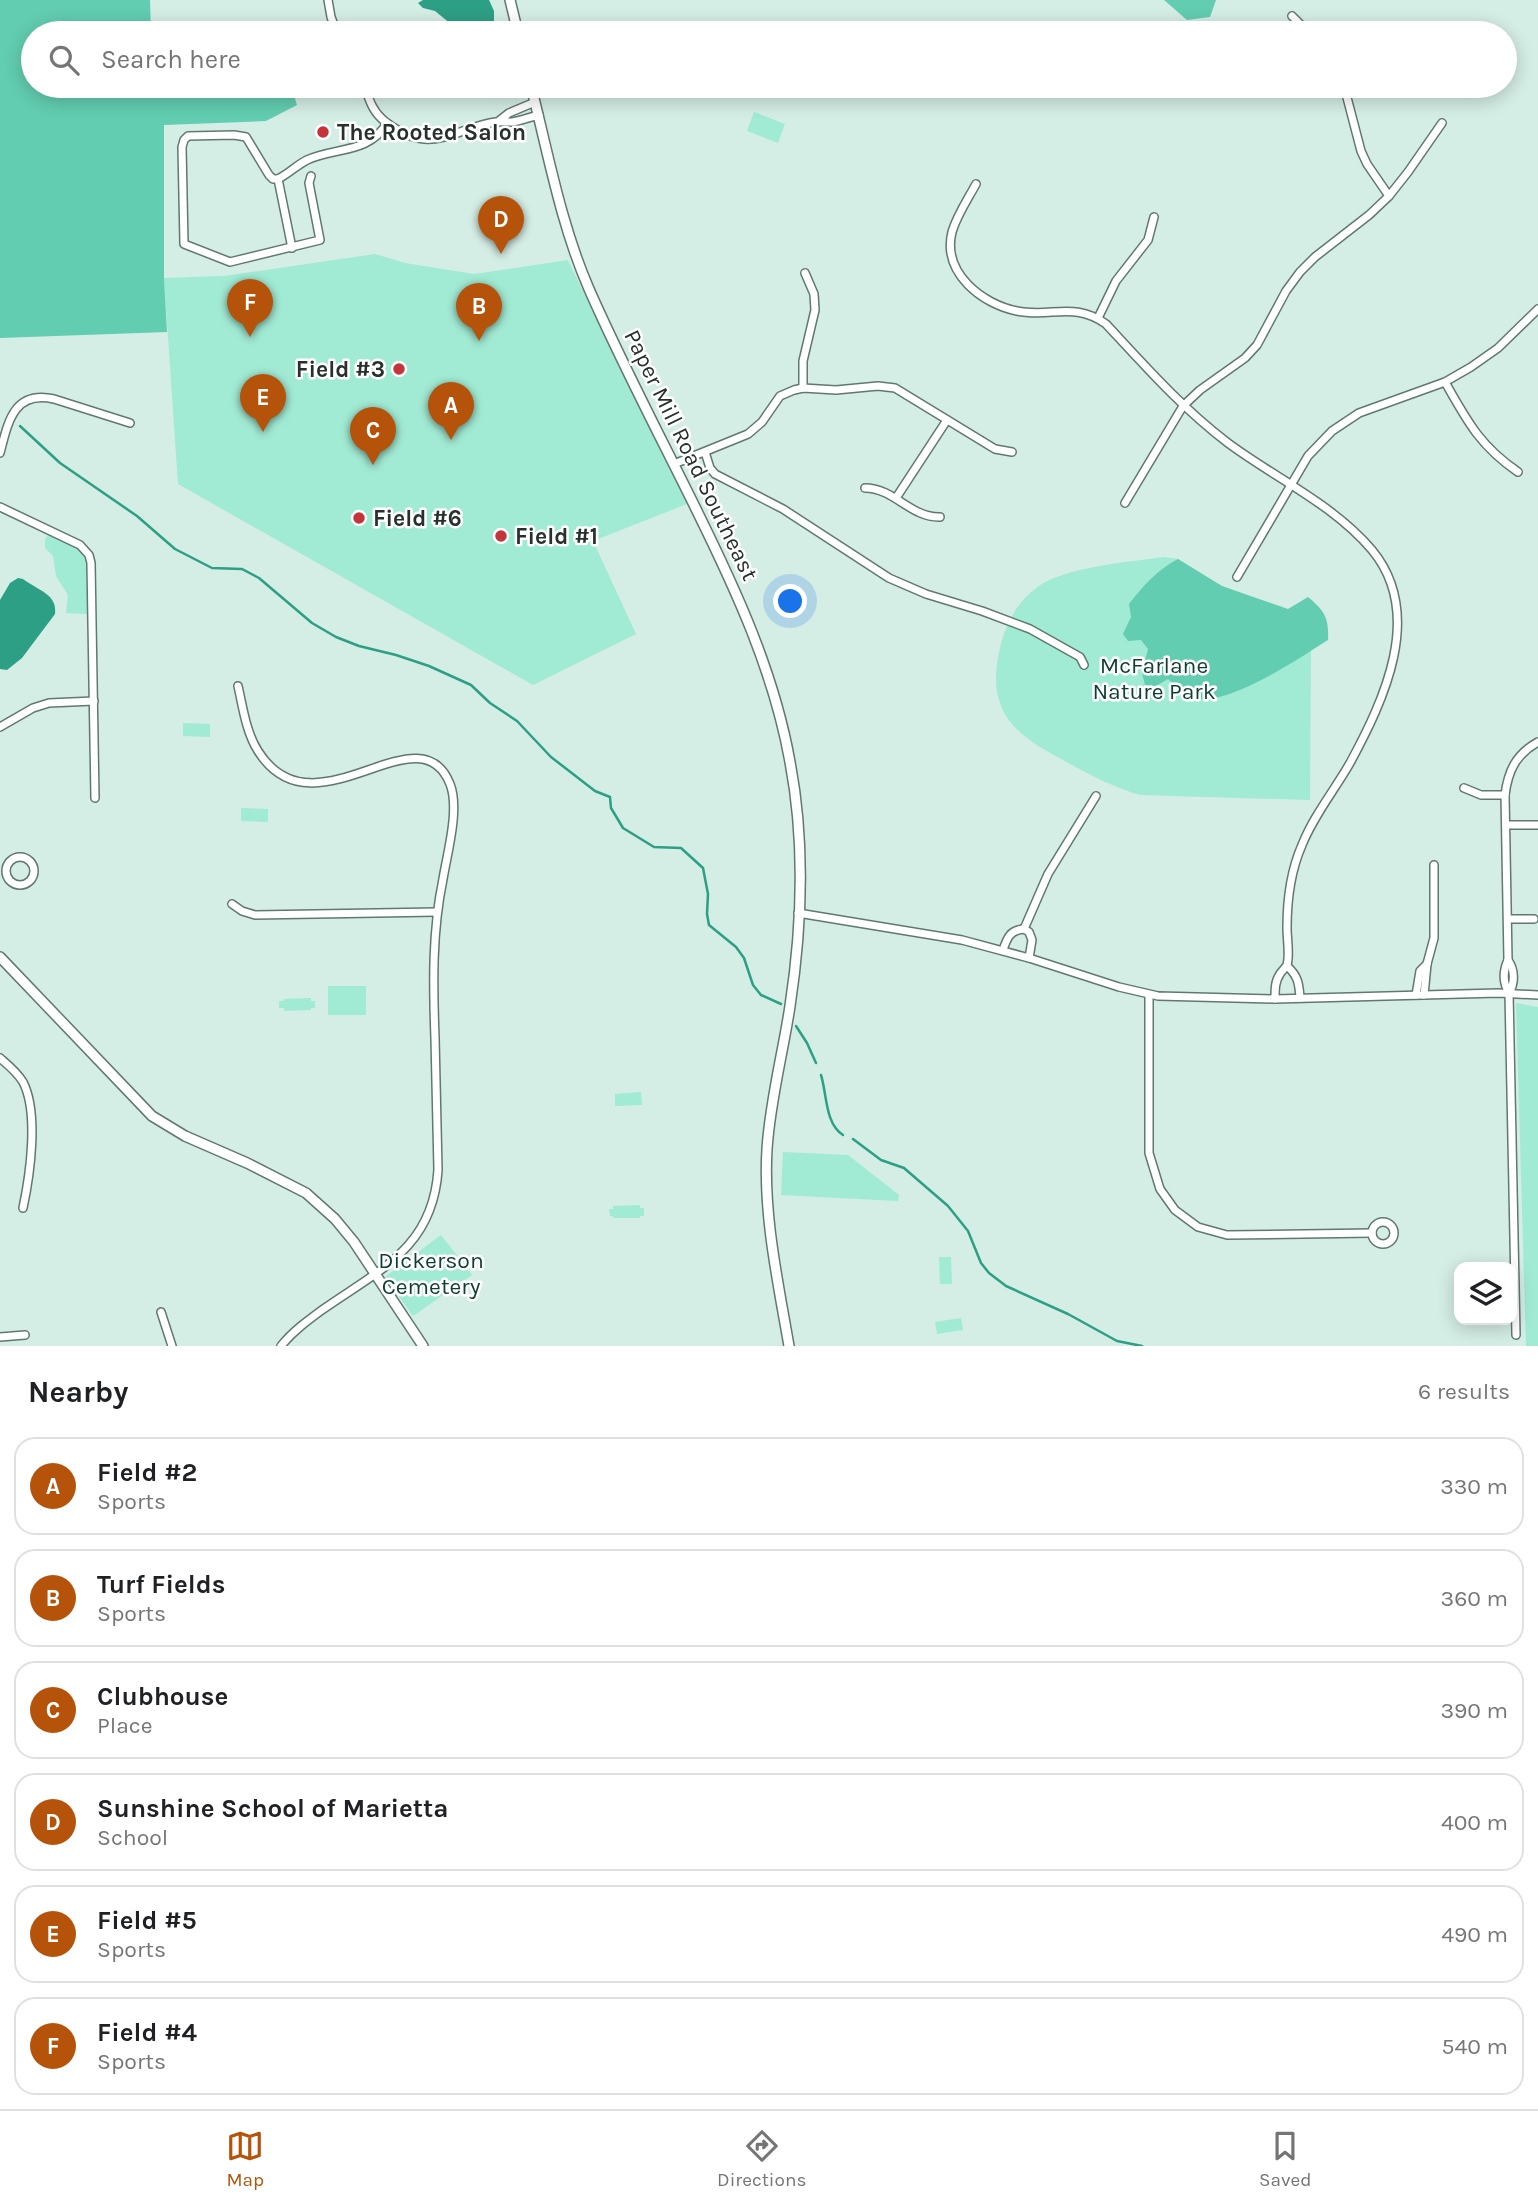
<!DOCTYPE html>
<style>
body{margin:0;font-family:Karla,sans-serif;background:#f6f6f6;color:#202124}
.controls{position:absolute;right:21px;bottom:21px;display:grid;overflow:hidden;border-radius:14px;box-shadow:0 4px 18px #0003}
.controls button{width:63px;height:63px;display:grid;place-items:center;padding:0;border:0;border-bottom:2px solid #e0e0e0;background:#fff;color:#202124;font:35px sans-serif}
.you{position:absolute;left:791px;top:602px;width:24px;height:24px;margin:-18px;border:5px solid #fff;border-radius:50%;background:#1a73e8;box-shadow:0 0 0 10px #1a73e833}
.badge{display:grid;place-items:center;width:46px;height:46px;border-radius:50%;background:#b45309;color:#fff;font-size:23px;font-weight:700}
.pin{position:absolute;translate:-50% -58px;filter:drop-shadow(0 2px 4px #0008)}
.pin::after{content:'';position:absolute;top:37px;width:24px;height:21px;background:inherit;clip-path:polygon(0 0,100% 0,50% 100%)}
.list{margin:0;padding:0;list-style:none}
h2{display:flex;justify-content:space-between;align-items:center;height:91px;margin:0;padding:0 28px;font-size:30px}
h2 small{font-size:23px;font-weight:400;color:#757577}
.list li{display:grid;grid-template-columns:46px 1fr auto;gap:21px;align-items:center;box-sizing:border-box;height:98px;margin:0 14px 14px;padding:0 14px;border:2px solid #e0e0e0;border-radius:21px}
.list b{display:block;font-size:26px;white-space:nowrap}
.list p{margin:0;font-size:23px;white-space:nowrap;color:#757577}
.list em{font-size:23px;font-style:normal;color:#757577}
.icon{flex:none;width:38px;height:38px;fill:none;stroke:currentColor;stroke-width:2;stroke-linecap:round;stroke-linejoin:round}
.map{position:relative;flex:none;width:1538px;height:1346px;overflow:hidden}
.search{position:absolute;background:#fff;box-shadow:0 4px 18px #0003;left:21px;right:21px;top:21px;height:77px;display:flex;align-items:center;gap:18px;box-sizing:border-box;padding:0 24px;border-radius:38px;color:#757577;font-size:26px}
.sheet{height:763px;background:#fff}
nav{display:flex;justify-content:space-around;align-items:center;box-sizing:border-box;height:98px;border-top:2px solid #e0e0e0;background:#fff;font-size:19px;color:#757577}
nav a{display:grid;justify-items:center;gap:4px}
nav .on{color:#b45309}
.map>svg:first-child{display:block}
</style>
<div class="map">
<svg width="1538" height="1346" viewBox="0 0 1538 1346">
<rect width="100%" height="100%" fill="#d4ede5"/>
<g fill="#a1ead3">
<polygon points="754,112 785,124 778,143 747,131"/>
<polygon points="375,254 405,263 474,274 568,260 630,390 687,504 593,541 636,634 533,685 178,484 164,278 224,276"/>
<polygon points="49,534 80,549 89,563 90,613 88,614 66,613 68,595 56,576 53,556 45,548 45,539"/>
<path d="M1163,557L1178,559L1304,638L1311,650L1310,800L1140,795C1116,788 1094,777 1072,765C1018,737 984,715 1000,648C1006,623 1017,601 1039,586C1066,567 1129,562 1163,557Z"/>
<polygon points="183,723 210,724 210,737 183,736"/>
<polygon points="241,808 268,809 268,822 241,821"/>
<rect x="328" y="986" width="38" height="29"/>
<polygon points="311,998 311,1001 315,1001 315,1008 311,1008 311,1010 284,1011 284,1008 279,1008 279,1001 283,1001 284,999"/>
<polygon points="1516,1003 1538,1007 1538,1346 1526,1346"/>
<polygon points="641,1092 642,1105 615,1106 615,1094"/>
<polygon points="783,1152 848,1155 899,1195 898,1201 781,1195"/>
<polygon points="640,1205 640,1208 644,1208 644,1216 640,1216 640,1218 613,1218 613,1216 610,1216 609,1209 613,1209 613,1206"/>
<polygon points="441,1235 472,1275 413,1316 385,1277"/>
<polygon points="939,1257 951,1257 952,1284 940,1284"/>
<polygon points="961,1318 963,1330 937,1334 935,1322"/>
</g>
<g fill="#62cdb0">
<polygon points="0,0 150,0 151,33 33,33 33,86 291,86 297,105 266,121 164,125 164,278 167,332 0,338"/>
<polygon points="1164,0 1216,0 1210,17 1187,20"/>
<path d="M1178,559L1222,586L1288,609L1308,597C1325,611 1329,618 1328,640C1299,658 1223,711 1189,697C1182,693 1174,685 1168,679L1156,686L1145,685L1142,673L1148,649L1141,640L1128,641L1123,634L1131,617L1129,604C1143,586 1157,570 1178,559Z"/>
</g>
<g fill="#2d9f84">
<polygon points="423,0 489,0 494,11 494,33 462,33 435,11 423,8 418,3"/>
<path d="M18,578L23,579C37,590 58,594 55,614L22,658L7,670L0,669V600L10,583Z"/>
</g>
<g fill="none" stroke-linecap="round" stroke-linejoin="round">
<g stroke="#2d9f84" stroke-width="2.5">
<polyline points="20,426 60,463 137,516 175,549 212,568 242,569 259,578 312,623 336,637 359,646 396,655 429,666 471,685 490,703 517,721 551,757 595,791 610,797 611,808 623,828 654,847 681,848 703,868 708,894 707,914 709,925 736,947 744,958 753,985 761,995 781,1004"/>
<polyline points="796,1026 807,1043 816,1063"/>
<path d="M821,1075C827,1094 825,1124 843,1135"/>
<polyline points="853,1139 881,1160 904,1168 948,1206 968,1231 981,1263 989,1273 1006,1286 1068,1314 1117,1341 1142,1346"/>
</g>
<g stroke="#617870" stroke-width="10">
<g id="minor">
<polyline points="328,0 331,17 337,33"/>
<polyline points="1292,16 1309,33"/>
<polyline points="1344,86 1361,151 1367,164 1389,196"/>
<polyline points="500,120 509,113 535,102"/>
<path d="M387,123C430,154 446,133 490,123C498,121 504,122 512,122C520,121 530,117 539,115"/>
<path d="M311,176L309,183L320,240L230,262L184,244L182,147L184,140L188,136L234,135L246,137L269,175L273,179H278C288,174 297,165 307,160C335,147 369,154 387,123C374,114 369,101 365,86"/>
<polyline points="278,179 292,248"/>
<path d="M976,184C968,199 957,215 952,232C942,273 982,304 1017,311C1051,318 1074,301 1106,324C1145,366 1182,408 1228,443C1275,478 1333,504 1372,550C1425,614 1384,700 1350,763C1334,791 1314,815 1302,845C1291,870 1287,900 1287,928C1287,939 1290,955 1287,965C1286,967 1281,972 1280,974C1275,981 1275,989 1275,999"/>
<polyline points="1098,318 1116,281 1148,240 1154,217"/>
<path d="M1445,382C1467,421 1480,446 1518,472"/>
<polyline points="803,388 803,361 815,310 814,294 805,273"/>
<polyline points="705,452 710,468 715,474 783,509 889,578 926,594 982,611 1030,629 1080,657 1084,665"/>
<path d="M0,453C8,423 13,390 54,399L130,423"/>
<polyline points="674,464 748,434 762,422 780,396 794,390 803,388 836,390 878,386 895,388 995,449 1012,452"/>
<path d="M865,488C894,488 911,518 940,517"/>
<polyline points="896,498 947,420"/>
<polyline points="1125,503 1183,406 1200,390 1245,358 1257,345 1286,291 1300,272 1315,257 1369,215 1389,196 1408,172 1442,123"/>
<polyline points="0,507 80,545 89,555 91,563 95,798"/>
<polyline points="1237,577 1308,456 1332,431 1359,413 1445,382 1471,367 1498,348 1538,309"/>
<path d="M238,686C243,708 246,732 258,751C314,840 419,706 450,784C460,809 447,854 443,879C432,932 433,984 435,1038C436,1082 437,1126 438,1170C433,1248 379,1270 322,1310C307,1321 292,1332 281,1346"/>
<polyline points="0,727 33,708 49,703 94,701"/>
<polyline points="1464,788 1481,795 1505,795"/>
<polyline points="1506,825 1538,825"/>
<circle cx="20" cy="871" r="14"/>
<polyline points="232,904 242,911 255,915 437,912"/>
<polyline points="798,913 962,940 1029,958 1119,987 1158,996 1275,999 1498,993 1538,995"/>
<polyline points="1508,919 1534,919"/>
<polyline points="1024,929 1048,874 1096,796"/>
<polyline points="1024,929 1029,932 1032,940 1029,958"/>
<path d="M1003,950C1007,938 1010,930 1024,929"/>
<path d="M1508,960C1515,970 1515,983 1509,993"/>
<path d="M1287,966C1298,976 1299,983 1300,998"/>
<polyline points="1149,995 1149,1153 1160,1189 1175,1210 1198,1227 1227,1235 1372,1233"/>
<polyline points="1416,995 1420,971 1427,964"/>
<polyline points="1424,995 1427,964 1434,938 1434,865"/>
<path d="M0,1058C8,1065 17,1072 23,1082C39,1113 30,1175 23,1208"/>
<circle cx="1383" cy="1233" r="11"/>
<polyline points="161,1312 172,1346"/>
<path d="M1516,1335L1509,993C1503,983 1503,971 1508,960L1505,795C1508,771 1516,754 1538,742"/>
<polyline points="0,1337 25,1335"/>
</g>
</g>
<g stroke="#617870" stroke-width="12">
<g id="tertiary">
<polyline points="510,0 518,33"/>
<path d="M531,86C548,153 561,225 589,289C622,364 660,436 696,509C736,590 774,672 790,762C805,841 802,927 790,1006C783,1053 770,1101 767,1149C763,1214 778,1282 789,1346"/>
<polyline points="0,957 152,1116 185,1136 247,1163 306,1193 335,1219 354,1242 423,1346"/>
</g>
</g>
<use href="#minor" stroke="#fff" stroke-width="7"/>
<use href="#tertiary" stroke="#fff" stroke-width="9"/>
</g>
<g fill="#c4353b" stroke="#fff" stroke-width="2.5">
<circle cx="323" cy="132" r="7"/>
<circle cx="399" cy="369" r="7"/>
<circle cx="359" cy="518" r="7"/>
<circle cx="501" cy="536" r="7"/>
</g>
<g text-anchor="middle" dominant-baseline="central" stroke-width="5" stroke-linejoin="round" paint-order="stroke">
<g font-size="23" font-weight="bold" fill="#27302d" stroke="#fff" text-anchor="start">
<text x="337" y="132">The Rooted Salon</text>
<text x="385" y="369" text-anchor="end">Field #3</text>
<text x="373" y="518">Field #6</text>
<text x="515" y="536">Field #1</text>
</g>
<g font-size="23" fill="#27302d" stroke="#fff">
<text transform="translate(691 455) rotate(64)">Paper Mill Road Southeast</text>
</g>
<g font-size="23" fill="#0e3e33" stroke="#fff">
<text x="1154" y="665">McFarlane<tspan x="1154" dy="26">Nature Park</tspan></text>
<text x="431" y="1260">Dickerson<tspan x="431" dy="26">Cemetery</tspan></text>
</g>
</g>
</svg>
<div class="controls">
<button><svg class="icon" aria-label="layers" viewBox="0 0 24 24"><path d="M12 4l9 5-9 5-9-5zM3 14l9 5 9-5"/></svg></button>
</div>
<div class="you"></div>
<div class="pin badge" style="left:451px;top:440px">A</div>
<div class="pin badge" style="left:479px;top:341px">B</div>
<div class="pin badge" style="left:373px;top:465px">C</div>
<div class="pin badge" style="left:501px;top:254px">D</div>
<div class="pin badge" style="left:263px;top:432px">E</div>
<div class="pin badge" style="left:250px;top:337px">F</div>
<div class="search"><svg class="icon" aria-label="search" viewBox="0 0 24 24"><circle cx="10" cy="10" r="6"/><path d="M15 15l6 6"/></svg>Search here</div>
</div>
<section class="sheet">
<h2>Nearby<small>6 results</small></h2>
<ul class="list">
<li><span class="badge">A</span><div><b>Field #2</b><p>Sports</p></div><em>330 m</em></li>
<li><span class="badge">B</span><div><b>Turf Fields</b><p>Sports</p></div><em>360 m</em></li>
<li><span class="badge">C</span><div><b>Clubhouse</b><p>Place</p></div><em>390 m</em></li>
<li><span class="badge">D</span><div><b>Sunshine School of Marietta</b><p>School</p></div><em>400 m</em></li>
<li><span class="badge">E</span><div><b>Field #5</b><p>Sports</p></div><em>490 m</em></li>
<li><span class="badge">F</span><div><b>Field #4</b><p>Sports</p></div><em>540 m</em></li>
</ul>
</section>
<nav>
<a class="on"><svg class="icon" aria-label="map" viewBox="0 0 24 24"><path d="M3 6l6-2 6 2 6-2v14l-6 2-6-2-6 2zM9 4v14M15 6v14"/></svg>Map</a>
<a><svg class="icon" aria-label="directions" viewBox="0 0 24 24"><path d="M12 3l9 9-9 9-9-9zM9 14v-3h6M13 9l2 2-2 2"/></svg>Directions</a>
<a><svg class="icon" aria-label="saved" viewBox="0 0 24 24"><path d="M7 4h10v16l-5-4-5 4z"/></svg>Saved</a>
</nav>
